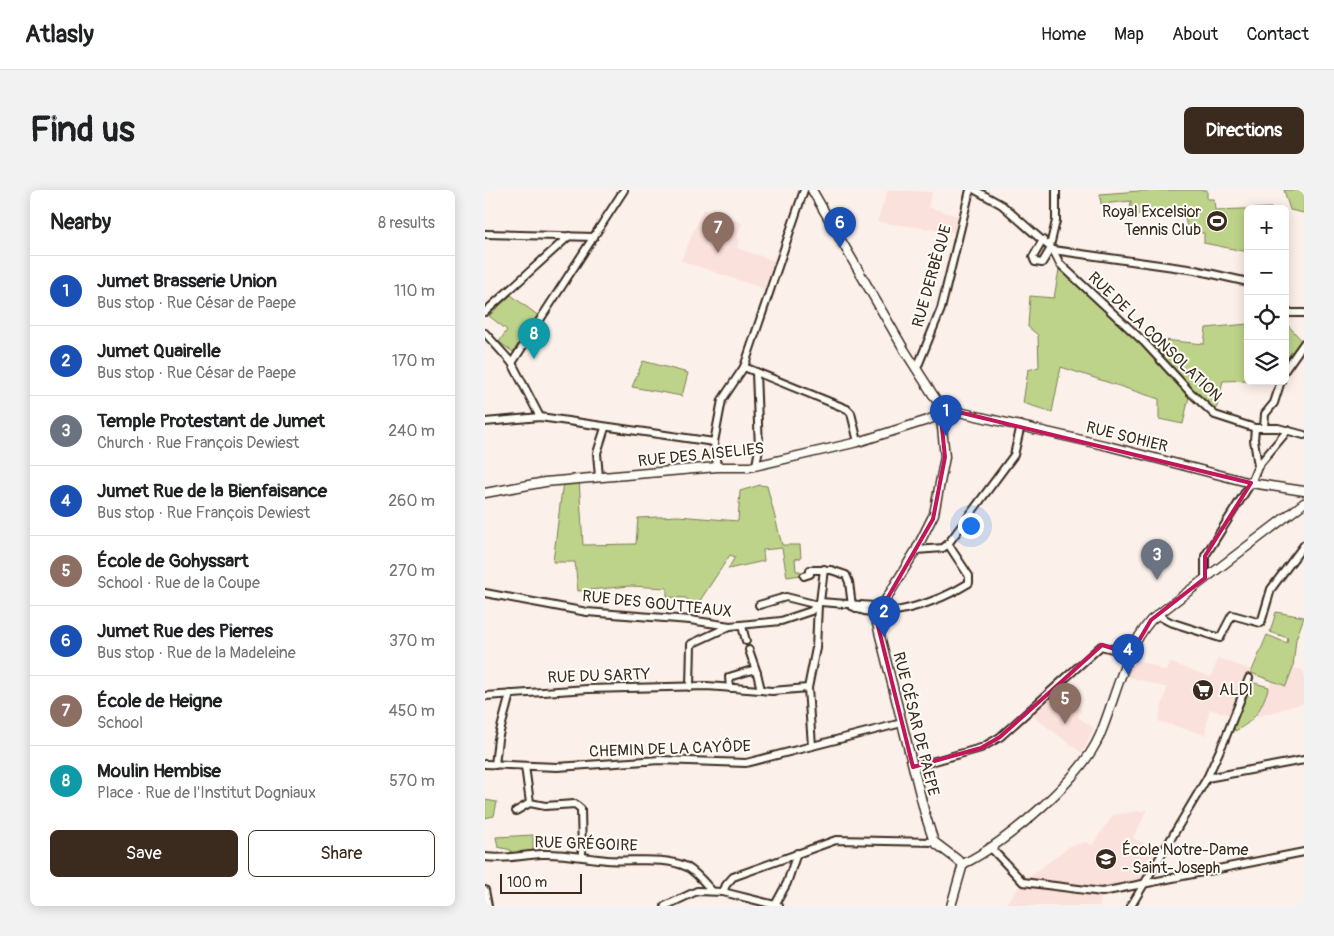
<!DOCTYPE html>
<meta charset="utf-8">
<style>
body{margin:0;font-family:Pangolin,sans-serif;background:#f2f2f2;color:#202124}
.controls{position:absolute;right:15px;top:15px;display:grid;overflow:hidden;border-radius:8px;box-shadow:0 2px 12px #0003}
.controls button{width:45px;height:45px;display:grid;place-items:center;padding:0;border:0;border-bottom:1px solid #e0e0e0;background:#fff;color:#202124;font:25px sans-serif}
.scale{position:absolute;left:15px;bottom:12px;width:82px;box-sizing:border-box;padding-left:5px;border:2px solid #3b2a1e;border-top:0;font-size:14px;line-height:18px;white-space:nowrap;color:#3b2a1e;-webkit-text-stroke:4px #fdfcf7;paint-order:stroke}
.you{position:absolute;left:485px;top:335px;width:18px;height:18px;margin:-12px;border:4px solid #fff;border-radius:50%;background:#1a73e8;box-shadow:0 0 0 8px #1a73e833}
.badge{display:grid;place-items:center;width:32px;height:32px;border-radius:50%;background:#3b2a1e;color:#fff;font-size:16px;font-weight:700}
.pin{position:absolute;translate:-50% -41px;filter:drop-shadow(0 1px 2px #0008)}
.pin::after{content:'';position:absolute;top:26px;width:18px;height:15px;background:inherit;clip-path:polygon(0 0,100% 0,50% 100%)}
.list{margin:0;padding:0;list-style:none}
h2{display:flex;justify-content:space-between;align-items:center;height:65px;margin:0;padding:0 20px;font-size:21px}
h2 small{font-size:16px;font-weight:400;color:#757577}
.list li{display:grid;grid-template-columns:32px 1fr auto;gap:15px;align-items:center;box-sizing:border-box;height:70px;padding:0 20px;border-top:1px solid #e0e0e0}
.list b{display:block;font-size:19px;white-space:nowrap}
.list p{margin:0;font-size:16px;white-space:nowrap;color:#757577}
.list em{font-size:16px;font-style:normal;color:#757577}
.actions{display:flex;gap:10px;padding:15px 20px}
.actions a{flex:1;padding:11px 0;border:1px solid #3b2a1e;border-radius:8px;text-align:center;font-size:18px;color:#3b2a1e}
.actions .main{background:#3b2a1e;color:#fff}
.icon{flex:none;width:28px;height:28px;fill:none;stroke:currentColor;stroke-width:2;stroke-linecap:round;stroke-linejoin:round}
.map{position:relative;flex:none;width:819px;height:716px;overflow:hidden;border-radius:8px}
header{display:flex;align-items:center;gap:30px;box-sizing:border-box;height:70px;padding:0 25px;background:#fff;border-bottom:1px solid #e0e0e0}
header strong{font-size:24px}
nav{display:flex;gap:28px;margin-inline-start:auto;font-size:18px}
.intro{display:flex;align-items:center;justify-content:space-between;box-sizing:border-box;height:120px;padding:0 30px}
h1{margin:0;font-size:35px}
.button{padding:12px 22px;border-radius:8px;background:#3b2a1e;color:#fff;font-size:18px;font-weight:700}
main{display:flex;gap:30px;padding:0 30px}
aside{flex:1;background:#fff;border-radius:8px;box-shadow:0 2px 12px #0003}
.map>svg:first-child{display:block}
</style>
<header>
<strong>Atlasly</strong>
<nav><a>Home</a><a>Map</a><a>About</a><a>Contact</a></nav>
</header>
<div class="intro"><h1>Find us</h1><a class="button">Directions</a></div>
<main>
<aside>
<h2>Nearby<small>8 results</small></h2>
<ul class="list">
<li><span class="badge" style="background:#1a4fb4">1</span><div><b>Jumet Brasserie Union</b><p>Bus stop · Rue César de Paepe</p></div><em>110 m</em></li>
<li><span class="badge" style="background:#1a4fb4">2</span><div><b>Jumet Quairelle</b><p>Bus stop · Rue César de Paepe</p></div><em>170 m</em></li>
<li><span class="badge" style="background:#6b7280">3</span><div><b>Temple Protestant de Jumet</b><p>Church · Rue François Dewiest</p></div><em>240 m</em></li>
<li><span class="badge" style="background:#1a4fb4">4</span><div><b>Jumet Rue de la Bienfaisance</b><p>Bus stop · Rue François Dewiest</p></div><em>260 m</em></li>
<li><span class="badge" style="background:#8d6e63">5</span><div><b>École de Gohyssart</b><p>School · Rue de la Coupe</p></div><em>270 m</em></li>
<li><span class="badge" style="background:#1a4fb4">6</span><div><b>Jumet Rue des Pierres</b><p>Bus stop · Rue de la Madeleine</p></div><em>370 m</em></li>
<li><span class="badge" style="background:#8d6e63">7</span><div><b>École de Heigne</b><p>School</p></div><em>450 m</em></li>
<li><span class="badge" style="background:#0f9aa8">8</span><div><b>Moulin Hembise</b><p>Place · Rue de l'Institut Dogniaux</p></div><em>570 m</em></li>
</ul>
<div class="actions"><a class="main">Save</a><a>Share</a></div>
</aside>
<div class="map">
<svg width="819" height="716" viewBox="0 0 819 716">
<rect width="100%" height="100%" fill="#fcf0ea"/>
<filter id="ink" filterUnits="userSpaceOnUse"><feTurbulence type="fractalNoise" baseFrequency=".02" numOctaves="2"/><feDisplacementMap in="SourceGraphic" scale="10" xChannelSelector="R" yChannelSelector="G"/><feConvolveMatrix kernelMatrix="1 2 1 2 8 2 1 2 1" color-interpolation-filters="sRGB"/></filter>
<g filter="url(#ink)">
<g fill="#fbe1db">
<polygon points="403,0 447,2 443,17 473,26 469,42 392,32"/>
<polygon points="218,19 257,33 252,48 255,49 252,58 290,71 280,99 196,71"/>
<polygon points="733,468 767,480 749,526 724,519 720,545 673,531 682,498 641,486 650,469 681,481 684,472 726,487"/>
<polygon points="808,477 819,481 819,513 771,527 787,491 801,496"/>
<polygon points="570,502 597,520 593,527 609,538 597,563 546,525"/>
<polygon points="662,620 648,648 678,663 659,694 616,700 615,716 523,716 522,712 540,690 585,656 601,652 607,655 628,625"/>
</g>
<g fill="#bdd38a" stroke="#7c7e54">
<polygon points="668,0 722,0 722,9 729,9 730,20 786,18 786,19 763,19 763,62 719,53 719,43 703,42 698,19 645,25 646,11 616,14 615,4"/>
<polygon points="799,0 819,0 819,23 805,20"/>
<polygon points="575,74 666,159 678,150 719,154 721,138 763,134 763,190 738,191 730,225 705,202 698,234 674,229 674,209 576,177 567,222 538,213 543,180 554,177 553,145 543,137 545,106 569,108"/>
<polygon points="26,105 55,127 49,134 46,133 28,162 14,152 22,140 4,126"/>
<polygon points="800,132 819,153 800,183"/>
<polygon points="158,171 203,183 197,206 147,197"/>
<polygon points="94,289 98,355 151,354 153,328 193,326 253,331 255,301 275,295 282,296 297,355 315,355 316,368 310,369 311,381 315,381 316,385 302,387 297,358 278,360 279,371 243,379 250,367 245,365 214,412 208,415 201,408 182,407 182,398 145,396 93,401 90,372 68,372 78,291"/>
<polygon points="791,422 819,427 811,449 808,477 801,496 766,483 782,445 802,453 803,448 785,442"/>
<path d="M762,491L784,497C776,518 772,530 750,541L747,531Z"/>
<polygon points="0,610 12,612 9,626 0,628"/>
<polygon points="48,645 48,663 26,666 26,660 13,657 11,647"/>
</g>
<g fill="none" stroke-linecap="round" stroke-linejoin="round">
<g stroke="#3b2a1e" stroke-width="10">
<g id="minor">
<polyline points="490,0 517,15 568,60 710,80 763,92"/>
<polyline points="0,44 109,47"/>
<polyline points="558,50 548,67 550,72 557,73 566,58"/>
<polyline points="565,56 571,31 571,0"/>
<polyline points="568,60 575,74 659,152 705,202 730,225 770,238 793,238 819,245"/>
<polyline points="800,118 805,123 819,123"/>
<polyline points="0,122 84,46"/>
<polyline points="0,143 27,173 55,227"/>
<polyline points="27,173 139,0"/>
<polyline points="259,177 362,219 366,223 373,252"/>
<polyline points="432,178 456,119 485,0"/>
<polyline points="800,180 819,153"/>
<polyline points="271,182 274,259 271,275"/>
<polyline points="0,232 55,227 229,252"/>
<polyline points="779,237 780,224 789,213 796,191"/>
<polyline points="770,238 769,250 773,276"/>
<polyline points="232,277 229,252 237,210 259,177 319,0"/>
<polyline points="114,287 112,263 120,238"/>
<polyline points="431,360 458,358 463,354 529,265 536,235"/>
<polyline points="319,386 325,384 325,380 346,380 361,385 364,392 367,416"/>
<polyline points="720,388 720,366 766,293 773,276 803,240"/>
<polyline points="0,403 102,422 205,430 245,436 296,431 326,421 335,412"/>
<polyline points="335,412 389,416 394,421"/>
<polyline points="335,412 339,379"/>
<polyline points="274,415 301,407 333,415 331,458 323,498 327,556"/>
<path d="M367,416C396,434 457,410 484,393V386L463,354"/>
<polyline points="672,425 685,432 735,448 747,425 776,433 786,399 819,355"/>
<polyline points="257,436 261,451"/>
<polyline points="264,460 272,483"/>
<polyline points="205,497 206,454 245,436"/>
<polyline points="245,498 244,487 267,480 272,483 276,500"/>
<polyline points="0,506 103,499 222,496 287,501 323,498"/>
<polyline points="0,574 72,577 175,570 261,573 417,533"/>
<polyline points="10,575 13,549 25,504"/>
<polyline points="40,576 45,613 60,616 90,614 96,619 97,665"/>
<polyline points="428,577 496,558 515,547 616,456 646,464"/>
<polyline points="722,588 819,570"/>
<polyline points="31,621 45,613"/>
<polyline points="505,657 538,692 617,702 819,662"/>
<path d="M0,667C21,670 36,665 57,664C79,663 100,668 122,670C146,672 180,666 202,677C212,683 219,692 227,701"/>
<polyline points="0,700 3,716"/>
<polyline points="238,702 241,695 248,687 351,650 449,652"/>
<polyline points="290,715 302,693 312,663"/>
<polyline points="180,716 212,701 238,702 294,716"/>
<polyline points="646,716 722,588 740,549 764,488"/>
</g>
</g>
<g stroke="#3b2a1e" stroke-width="11">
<g id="tertiary">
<polyline points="327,0 420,161 459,222"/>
<polyline points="459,222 456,228 460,267 449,324 431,360 392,424 391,430 440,624 449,652 478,674"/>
<polyline points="0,303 60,292 232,277 265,277 373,252 443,230 465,220 623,256 766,293 819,301"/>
<path d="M478,674C520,654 597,588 615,545C631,507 639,461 666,430L819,313"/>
<polyline points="466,716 478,674"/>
</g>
</g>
<use href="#minor" stroke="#fdfcf7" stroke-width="6"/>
<use href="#tertiary" stroke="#fdfcf7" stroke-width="8"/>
</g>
</g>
<path fill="none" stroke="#c2185b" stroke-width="4" stroke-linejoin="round" d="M465,220L766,293L720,366V388L666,430L646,464L617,455L515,547L496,558L428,577L391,428L448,329L460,267L456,228Z"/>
<defs>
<g id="stadium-disc" transform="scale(1.125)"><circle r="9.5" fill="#3b2a1e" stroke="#fdfcf7"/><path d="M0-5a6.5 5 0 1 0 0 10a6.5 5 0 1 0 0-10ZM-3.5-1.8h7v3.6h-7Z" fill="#fff"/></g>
<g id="supermarket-disc" transform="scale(1.125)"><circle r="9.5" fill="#3b2a1e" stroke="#fdfcf7"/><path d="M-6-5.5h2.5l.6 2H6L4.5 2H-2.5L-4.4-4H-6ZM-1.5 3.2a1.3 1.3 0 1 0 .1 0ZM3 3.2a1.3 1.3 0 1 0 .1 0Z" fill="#fff"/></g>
<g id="school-disc" transform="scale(1.125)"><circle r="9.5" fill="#3b2a1e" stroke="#fdfcf7"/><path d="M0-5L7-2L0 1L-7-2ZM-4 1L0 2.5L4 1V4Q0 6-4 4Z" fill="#fff"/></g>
</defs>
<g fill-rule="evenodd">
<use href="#stadium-disc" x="732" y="31"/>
<use href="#supermarket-disc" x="718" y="500"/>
<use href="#school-disc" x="621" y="669"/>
</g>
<g text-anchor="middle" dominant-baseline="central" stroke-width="4" stroke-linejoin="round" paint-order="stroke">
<g font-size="16" fill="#3b2a1e" stroke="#fdfcf7" text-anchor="start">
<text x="716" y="22" text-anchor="end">Royal Excelsior<tspan x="716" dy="18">Tennis Club</tspan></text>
<text x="734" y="500">ALDI</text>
<text x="637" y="660">École Notre-Dame<tspan x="637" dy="18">- Saint-Joseph</tspan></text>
</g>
<g font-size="16" fill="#3b2a1e" stroke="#fdfcf7">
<text transform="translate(447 86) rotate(-74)">RUE DERBÈQUE</text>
<text transform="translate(670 147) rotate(44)">RUE DE LA CONSOLATION</text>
<text transform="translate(642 247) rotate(14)">RUE SOHIER</text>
<text transform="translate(216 265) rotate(-6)">RUE DES AISELIES</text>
<text transform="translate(172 414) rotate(6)">RUE DES GOUTTEAUX</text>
<text transform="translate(114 486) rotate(-2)">RUE DU SARTY</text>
<text transform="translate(431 534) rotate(76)">RUE CÉSAR DE PAEPE</text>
<text transform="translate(185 559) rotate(-2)">CHEMIN DE LA CAYÔDE</text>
<text transform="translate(101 654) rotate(2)">RUE GRÉGOIRE</text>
</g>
</g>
</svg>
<div class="controls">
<button>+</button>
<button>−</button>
<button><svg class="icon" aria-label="locate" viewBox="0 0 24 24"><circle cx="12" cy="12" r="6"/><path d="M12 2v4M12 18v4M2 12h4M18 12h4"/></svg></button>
<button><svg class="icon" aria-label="layers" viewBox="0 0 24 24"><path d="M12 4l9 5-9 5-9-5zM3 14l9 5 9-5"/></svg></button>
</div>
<div class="scale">100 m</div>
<div class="you"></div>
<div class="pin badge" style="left:461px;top:246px;background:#1a4fb4">1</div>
<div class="pin badge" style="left:399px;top:447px;background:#1a4fb4">2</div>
<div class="pin badge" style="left:672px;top:390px;background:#6b7280">3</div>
<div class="pin badge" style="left:643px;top:485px;background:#1a4fb4">4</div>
<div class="pin badge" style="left:580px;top:534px;background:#8d6e63">5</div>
<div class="pin badge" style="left:355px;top:58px;background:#1a4fb4">6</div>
<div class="pin badge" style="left:233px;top:63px;background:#8d6e63">7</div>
<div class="pin badge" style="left:49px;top:169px;background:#0f9aa8">8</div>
</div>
</main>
